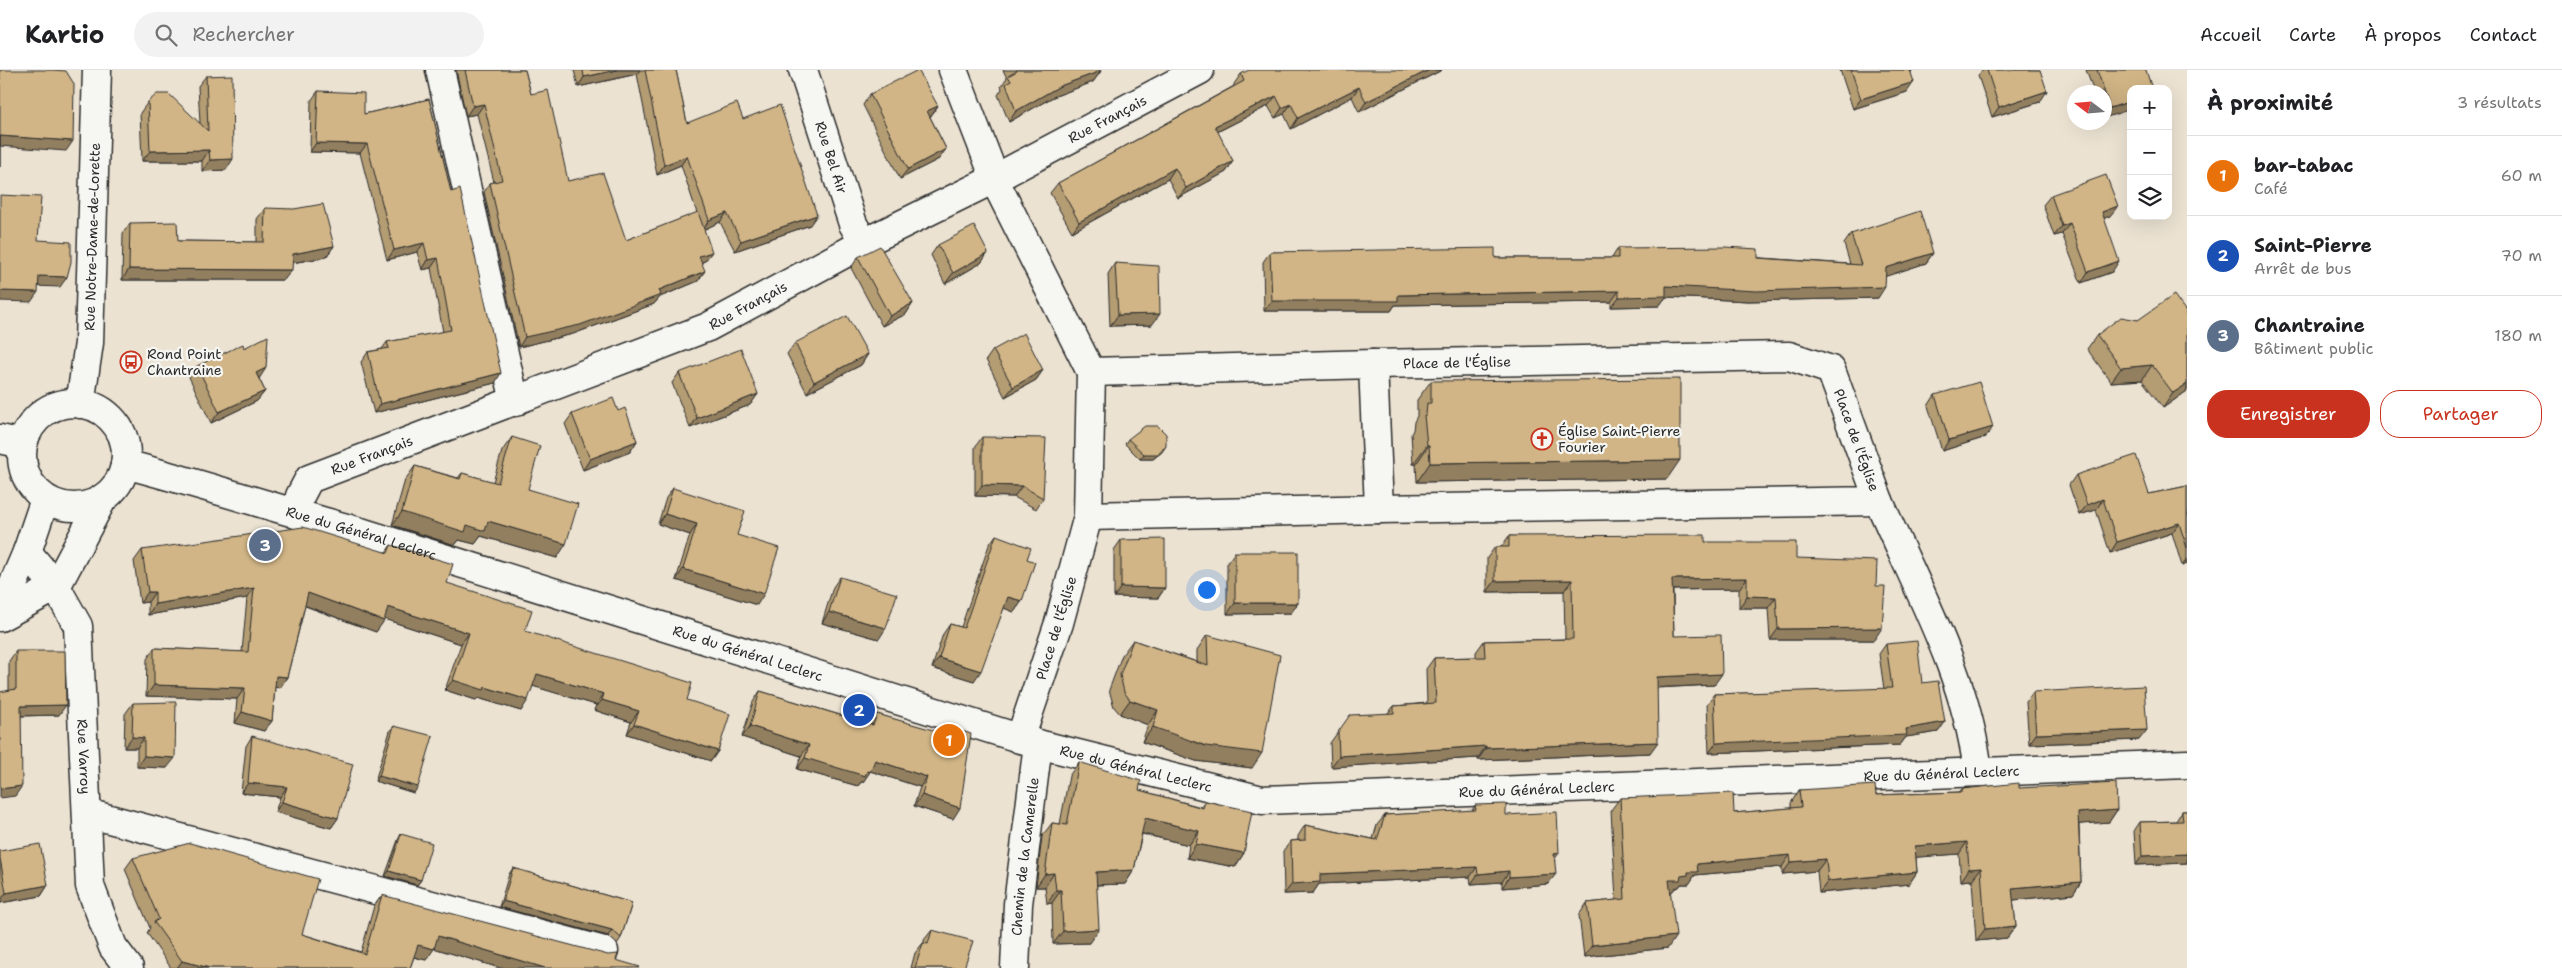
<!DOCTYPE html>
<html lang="fr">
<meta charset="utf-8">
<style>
body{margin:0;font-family:"Shantell Sans",sans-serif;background:#f2f2f2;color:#202124}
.controls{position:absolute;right:15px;top:15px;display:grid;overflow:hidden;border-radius:10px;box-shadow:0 5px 20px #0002}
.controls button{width:45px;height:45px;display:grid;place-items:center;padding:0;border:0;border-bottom:1px solid #e0e0e0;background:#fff;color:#202124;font:25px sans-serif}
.compass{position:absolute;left:2067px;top:15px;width:45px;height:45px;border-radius:50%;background:#fff;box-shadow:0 5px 20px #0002;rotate:286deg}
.you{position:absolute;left:1206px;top:519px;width:18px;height:18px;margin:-12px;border:4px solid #fff;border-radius:50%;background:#1a73e8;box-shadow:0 0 0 8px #1a73e833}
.badge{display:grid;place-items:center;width:32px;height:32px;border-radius:50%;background:#c8321e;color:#fff;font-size:16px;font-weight:700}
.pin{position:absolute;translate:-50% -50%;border:2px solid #fff;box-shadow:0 1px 5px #0006}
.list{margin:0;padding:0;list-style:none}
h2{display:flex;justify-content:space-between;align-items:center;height:65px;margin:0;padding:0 20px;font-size:21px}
h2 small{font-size:16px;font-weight:400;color:#757577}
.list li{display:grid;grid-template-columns:32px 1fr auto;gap:15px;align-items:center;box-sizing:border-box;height:80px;padding:0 20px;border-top:1px solid #e0e0e0}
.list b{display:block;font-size:19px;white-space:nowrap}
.list p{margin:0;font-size:16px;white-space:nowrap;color:#757577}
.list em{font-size:16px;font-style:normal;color:#757577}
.actions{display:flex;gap:10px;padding:15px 20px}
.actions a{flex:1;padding:11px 0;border:1px solid #c8321e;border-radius:20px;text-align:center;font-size:18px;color:#c8321e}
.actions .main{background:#c8321e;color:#fff}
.icon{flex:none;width:28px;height:28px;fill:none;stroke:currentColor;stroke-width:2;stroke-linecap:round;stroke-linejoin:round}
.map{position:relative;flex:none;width:2187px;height:898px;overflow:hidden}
header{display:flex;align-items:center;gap:30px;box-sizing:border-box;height:70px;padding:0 25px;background:#fff;border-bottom:1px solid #e0e0e0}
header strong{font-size:24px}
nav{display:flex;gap:28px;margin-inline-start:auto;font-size:18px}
.search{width:350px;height:45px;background:#f2f2f2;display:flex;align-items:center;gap:12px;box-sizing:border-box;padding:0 18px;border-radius:28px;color:#757577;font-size:19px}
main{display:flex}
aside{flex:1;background:#fff}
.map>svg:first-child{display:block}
</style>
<header>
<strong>Kartio</strong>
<div class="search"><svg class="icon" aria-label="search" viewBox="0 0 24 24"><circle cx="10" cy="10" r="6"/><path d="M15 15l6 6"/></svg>Rechercher</div>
<nav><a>Accueil</a><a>Carte</a><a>À propos</a><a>Contact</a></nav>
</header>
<main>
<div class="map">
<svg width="2187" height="898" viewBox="0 0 2187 898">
<rect width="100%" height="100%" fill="#ebe2d2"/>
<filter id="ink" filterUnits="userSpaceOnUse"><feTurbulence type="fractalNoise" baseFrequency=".02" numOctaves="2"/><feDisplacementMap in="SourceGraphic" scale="10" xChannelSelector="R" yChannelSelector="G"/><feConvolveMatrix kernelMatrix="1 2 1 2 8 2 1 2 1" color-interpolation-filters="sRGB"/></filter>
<g filter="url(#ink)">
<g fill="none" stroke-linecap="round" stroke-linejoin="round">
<g stroke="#2b2b2b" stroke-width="31">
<g id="minor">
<polyline points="440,0 515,332"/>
<path id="s1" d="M803,0L853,154L864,173"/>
<polyline points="953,0 999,119 1091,302 1088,446 1059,553 1020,669"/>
<path id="s2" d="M1373,294L1789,286L1831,300L1879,431L1379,439"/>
<polyline points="0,369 23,374"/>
<path d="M1879,431C1917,519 1967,606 1978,702"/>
<path id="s3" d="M296,444L300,426L309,409L708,257L864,173L994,109L1200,0"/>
<polyline points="1088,446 1379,439 1373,294 1091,302"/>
<path id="s4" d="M27,482L56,517L78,556L90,816L113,877L129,898"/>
<polyline points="87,743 604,881"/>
<path id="s5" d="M1015,898L1018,834L1038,674"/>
</g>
</g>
<g stroke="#2b2b2b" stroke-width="31">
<g id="major">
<circle cx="74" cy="385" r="52"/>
<path id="s6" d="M80,334L89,273L97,0"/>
<path id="s7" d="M125,394C205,415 284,441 364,463L1038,674L1262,730L2187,694"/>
<polyline points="0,545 27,482 45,429"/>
<polyline points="0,547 56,517 103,428"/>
</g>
</g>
<use href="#minor" stroke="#f6f6f2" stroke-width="28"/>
<use href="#major" stroke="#f6f6f2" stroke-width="28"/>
</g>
<g fill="#b49c73" stroke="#2b2b2b">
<polygon points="456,0 525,0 531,24 568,111 626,170 697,143 681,95 657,105 637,4 578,17 574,0 676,0 687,53 743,49 810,155 735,181 720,152 704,159 705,191 702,192 698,211 660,227 654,234 573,264 519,277 484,122 490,113 494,112 477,44 466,46"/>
<polygon points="1003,0 1100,0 1101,1 1093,12 1053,27 1009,52 998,25 1002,19 1001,16 1007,8"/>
<polygon points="1442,0 1359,42 1352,27 1291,59 1284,44 1275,48 1268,36 1217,62 1233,91 1226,102 1178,128 1168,109 1072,162 1050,123 1058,113 1234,16 1234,14 1241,4"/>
<polygon points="1840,0 1913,0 1911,2 1907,22 1853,39"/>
<polygon points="1982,0 2040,0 2040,32 1992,47 1978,6"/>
<polygon points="2086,0 2146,0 2104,48 2104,22 2094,22"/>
<polygon points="206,6 226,100 202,101 202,91 142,91 140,43 148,32 200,53 198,16"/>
<polygon points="318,21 364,44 429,29 495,313 374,343 361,292 368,282 382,279 387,272 443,262 431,198 422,200 417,182 387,190 360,83 310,82 311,31"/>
<polygon points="870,24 931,46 930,47 946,79 939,89 900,109 863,35"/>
<polygon points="2051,125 2110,146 2104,148 2112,202 2081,213 2062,164 2054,166 2043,135"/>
<polygon points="265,138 334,176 326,187 292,193 284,210 122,210 123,163 130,153 178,171 257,172 257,149"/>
<polygon points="1851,164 1933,183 1926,193 1885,206 1878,228 1748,231 1666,227 1659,236 1611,237 1611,232 1395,235 1391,241 1264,241 1263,192 1270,182 1495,188 1612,188 1618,178 1850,194 1844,174"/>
<polygon points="938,175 988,183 981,193 945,214 931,185"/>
<polygon points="858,187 913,233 906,244 882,256 851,198"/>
<polygon points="1115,193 1152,255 1110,256 1108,204"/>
<polygon points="2187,243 2187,321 2163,338 2142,310 2111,312 2087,279 2097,265 2138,250"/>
<polygon points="795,273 868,284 861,295 807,323 787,284"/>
<polygon points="244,278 265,321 257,331 211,353 189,307 197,296"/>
<polygon points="993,280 1043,300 1036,310 1005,327 986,290"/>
<polygon points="679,303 758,324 750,335 690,358 672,313"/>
<polygon points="1431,311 1667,409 1417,412 1416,394 1413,394 1411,364 1413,360 1414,352 1417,346 1417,330"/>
<polygon points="1935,325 1986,367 1942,381 1928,336"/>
<polygon points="618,341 637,371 630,382 583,400 565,354 572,344"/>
<polygon points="512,367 528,419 557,488 481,466 475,474 459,470 455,475 392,455 405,410 415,396 458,408 462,403 493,412 502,381"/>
<polygon points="982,367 1043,428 1036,439 1014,427 975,426 975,377"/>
<polygon points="1128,369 1162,382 1153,389 1140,389 1125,374"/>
<polygon points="2076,405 2149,424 2187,416 2187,494 2182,496 2172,463 2110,483 2096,440 2079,445 2069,415"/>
<polygon points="673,418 737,465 757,535 676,510 690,465 658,454 666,428"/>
<polygon points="996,465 1027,489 1022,531 1014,542 1004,538 974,611 932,598 943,564 950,554 961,557 989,475"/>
<polygon points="1509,466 1705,472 1796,488 1874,570 1770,570 1768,538 1739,538 1739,519 1673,520 1674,566 1714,615 1657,618 1650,683 1478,690 1478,688 1331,697 1330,673 1338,662 1388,643 1394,636 1427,633 1426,599 1434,588 1476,587 1476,582 1484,571 1565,569 1564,521 1487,522 1487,488 1495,477 1501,477"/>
<polygon points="1121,470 1165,518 1158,528 1114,527 1114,480"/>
<polygon points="391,475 447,513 525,561 687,630 718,681 711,691 627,664 631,652 594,640 596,635 533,616 521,641 478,628 476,630 445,620 461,574 384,549 376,562 305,536 287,607 280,618 275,617 272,651 264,661 235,653 237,629 146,626 147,589 154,578 242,582 247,528 148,545 148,532 140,533 134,491 142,480 386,482"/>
<polygon points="1235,482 1298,533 1291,543 1227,544 1227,493"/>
<polygon points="840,507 879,569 822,553 833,517"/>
<polygon points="1207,565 1252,698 1196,691 1142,672 1148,655 1120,644 1114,637 1109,620 1122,585 1133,570 1197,592 1197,580"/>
<polygon points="1886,574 1922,613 1945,652 1938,662 1906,667 1900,675 1709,683 1707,634 1714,624 1884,619 1879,584"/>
<polygon points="16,581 59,645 21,646 15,726 9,620 9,591"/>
<polygon points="760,621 870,654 877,644 937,662 942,654 953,749 914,736 920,717 870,701 863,712 861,712 858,716 797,699 801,686 742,667 753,632"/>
<polygon points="2033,622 2139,670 2029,674 2026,632"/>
<polygon points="133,633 167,698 137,697 137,678 124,678 125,644"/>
<polygon points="394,656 414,723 375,711 390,661"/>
<polygon points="252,666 338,748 331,758 275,742 280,727 241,723 246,676"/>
<polygon points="1079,692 1139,720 1201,737 1205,731 1244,783 1235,797 1187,788 1189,775 1142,764 1134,800 1125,814 1097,815 1089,873 1053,874 1052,833 1047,834 1045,817 1036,817 1042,766 1052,753 1060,754 1069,706"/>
<polygon points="2019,718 2117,740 2109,752 2079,754 2081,812 2073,824 2013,830 2016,856 2007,868 1976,871 1972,810 1961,811 1959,784 1916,787 1917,802 1909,814 1819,823 1817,801 1782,804 1782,797 1695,805 1689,814 1681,814 1679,817 1675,818 1672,822 1670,822 1668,878 1584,887 1579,845 1587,833 1616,830 1611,740 1620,728 1734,743 1791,738 1791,733 1799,720 1876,725 1959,722 1962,719"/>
<polygon points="1475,735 1506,745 1555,790 1548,814 1502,818 1502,812 1471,814 1470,807 1319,814 1313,823 1284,824 1283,781 1291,771 1298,770 1298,766 1305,755 1373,769 1377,755 1385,745 1472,741"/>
<polygon points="2182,741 2187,741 2187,793 2136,795 2134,761 2140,752 2176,751"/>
<polygon points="401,764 421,810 417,815 385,806 398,770"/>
<polygon points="0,781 48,815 41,826 0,833"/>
<polygon points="133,788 302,864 361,882 374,836 382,825 500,898 434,878 426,890 414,887 410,898 171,898 147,863 150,858 125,799"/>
<polygon points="513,798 632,833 621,868 617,874 608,866 499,837 509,804"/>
<polygon points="932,860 964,898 911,898 915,883 923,873 924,873 924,870"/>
</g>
<g fill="#927f5e" stroke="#2b2b2b">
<polygon points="617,0 640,0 637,4 578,17 584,7"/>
<polygon points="1429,0 1442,0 1359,42 1366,32"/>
<polygon points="1101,1 1093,12 1053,27 1009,52 1016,41 1060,16"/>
<polygon points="1914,12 1907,22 1853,39 1861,29"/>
<polygon points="1359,17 1352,27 1291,59 1298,48"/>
<polygon points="2047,21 2040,32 1992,47 1999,37"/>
<polygon points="1276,26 1268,36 1207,67 1215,56"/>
<polygon points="2131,31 2131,39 2104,48 2104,46 2110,38"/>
<polygon points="484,34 477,44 466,46 473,36"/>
<polygon points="1291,34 1284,44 1275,48 1282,38"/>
<polygon points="938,36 931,46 920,52 927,41"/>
<polygon points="0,66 73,71 66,81 0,76"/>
<polygon points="316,73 367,74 360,83 310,82"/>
<polygon points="946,79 939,89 900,109 908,99"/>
<polygon points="209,80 202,91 142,91 150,81"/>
<polygon points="687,86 681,95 657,105 664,95"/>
<polygon points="233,89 226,100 202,101 210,90"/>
<polygon points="1233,91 1226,102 1178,128 1186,118"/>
<polygon points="1175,98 1168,109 1072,162 1079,152"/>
<polygon points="2118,136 2110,146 2094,152 2102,142"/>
<polygon points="727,143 720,152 703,160 709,150"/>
<polygon points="817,145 810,155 735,181 741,171"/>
<polygon points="2070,153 2062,164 2054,166 2062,156"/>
<polygon points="424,173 417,182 387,190 394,180"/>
<polygon points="334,176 326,187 285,194 293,184"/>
<polygon points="712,182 705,191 692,196 699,186"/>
<polygon points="988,183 981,193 945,214 953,203"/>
<polygon points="1933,183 1926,193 1878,209 1886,198"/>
<polygon points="438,188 431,198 422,200 428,190"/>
<polygon points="2119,191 2112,202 2081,213 2088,202"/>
<polygon points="129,199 292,200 284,210 122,210"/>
<polygon points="705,201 698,211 660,227 654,234 573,264 519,277 525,267 659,220"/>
<polygon points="39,206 67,207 60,217 32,216"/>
<polygon points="1666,216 1885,217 1878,228 1748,231 1666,227 1659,236 1611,237 1619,227"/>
<polygon points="0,221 38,222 31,232 0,231"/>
<polygon points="1619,221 1611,232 1395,235 1391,241 1264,241 1272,231 1398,225"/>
<polygon points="913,233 906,244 882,256 890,246"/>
<polygon points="1160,244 1152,255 1110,256 1118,245"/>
<polygon points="868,284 861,295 807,323 814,312"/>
<polygon points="2152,295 2142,310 2111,312 2121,298"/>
<polygon points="266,298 259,309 256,303"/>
<polygon points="1043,300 1036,310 1005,327 1013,317"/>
<polygon points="501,303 495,313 374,343 380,334"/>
<polygon points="2187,314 2187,321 2163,338 2173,323"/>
<polygon points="265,321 257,331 211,353 219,342"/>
<polygon points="758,324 750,335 690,358 697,348"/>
<polygon points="1993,357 1986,367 1942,381 1949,370"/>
<polygon points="637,371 630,382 583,400 590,389"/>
<polygon points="1427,375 1429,375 1416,394 1413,394"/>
<polygon points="1166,376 1162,382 1153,389 1140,389 1144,384"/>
<polygon points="1680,390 1667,409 1417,412 1430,393"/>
<polygon points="982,415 1022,416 1014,427 975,426"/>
<polygon points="2103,429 2096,440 2079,445 2087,435"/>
<polygon points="402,442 467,455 488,451 566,474 557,488 481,466 475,474 459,470 455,475 392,455"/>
<polygon points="665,444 697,454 690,465 658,454"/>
<polygon points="2179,453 2172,463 2110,483 2117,472"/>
<polygon points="2187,489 2187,494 2182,496"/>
<polygon points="683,499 764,524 757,535 676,510"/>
<polygon points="1747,508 1739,519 1664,520 1672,509"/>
<polygon points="1572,510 1564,521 1487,522 1495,511"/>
<polygon points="1121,517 1165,518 1158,528 1114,527"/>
<polygon points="254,518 247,528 148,545 155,534"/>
<polygon points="148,522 155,522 148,532 140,533"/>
<polygon points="308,523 384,551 376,562 301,534"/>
<polygon points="1747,526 1776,527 1768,538 1739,538"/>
<polygon points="1008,527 1022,531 1014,542 1001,537"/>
<polygon points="1235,533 1298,533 1291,543 1227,544"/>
<polygon points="388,537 469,563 461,574 381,548"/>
<polygon points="829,542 886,558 879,569 822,553"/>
<polygon points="1882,558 1874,570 1770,570 1778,559"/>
<polygon points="939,588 981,601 974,611 932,598"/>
<polygon points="537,604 604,624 596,635 529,615"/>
<polygon points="1722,604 1714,615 1649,618 1657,607"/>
<polygon points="276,606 287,607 280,618 269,616"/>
<polygon points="453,610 485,617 528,630 521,641 478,628 476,630 445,620"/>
<polygon points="154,615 245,618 237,629 146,626"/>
<polygon points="602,630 639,641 631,652 594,640"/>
<polygon points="1130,630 1158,640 1148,655 1120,644"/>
<polygon points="66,635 59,645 14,646 21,636"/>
<polygon points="242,642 272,651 264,661 235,653"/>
<polygon points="1945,652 1938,662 1906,667 1900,675 1709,683 1716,673 1906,659"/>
<polygon points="634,654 718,681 711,691 627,664"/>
<polygon points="750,656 809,675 801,686 742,667"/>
<polygon points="1153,657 1262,683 1252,698 1196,691 1142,672"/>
<polygon points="2147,660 2139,670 2029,674 2036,664"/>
<polygon points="132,667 144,668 137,678 124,678"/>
<polygon points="1658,672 1650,683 1478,690 1486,678"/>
<polygon points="1486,676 1478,688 1331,697 1339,686"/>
<polygon points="144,686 175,688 167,698 137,697"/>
<polygon points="805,688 870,702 863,712 861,712 858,716 797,699"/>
<polygon points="875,690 927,707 920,717 867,700"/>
<polygon points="379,706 418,717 414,723 375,711"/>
<polygon points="248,713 287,717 280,727 241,723"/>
<polygon points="22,716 15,726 0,728 0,719"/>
<polygon points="922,725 960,738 953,749 914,736"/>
<polygon points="282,732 338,748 331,758 275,742"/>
<polygon points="2117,740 2109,752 2070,755 2078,743"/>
<polygon points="1145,748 1199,761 1189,775 1135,762"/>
<polygon points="1967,772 1959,784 1907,788 1915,776"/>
<polygon points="1196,774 1244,783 1235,797 1187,788"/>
<polygon points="1559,783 1552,793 1554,784"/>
<polygon points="2187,784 2187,793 2136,795 2142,786"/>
<polygon points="1790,785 1782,797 1695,805 1689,814 1681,814 1679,817 1675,818 1672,822 1660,822 1669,810 1681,806 1688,802 1697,794"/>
<polygon points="1826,789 1817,801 1782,804 1791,792"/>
<polygon points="1477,797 1470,807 1319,814 1313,823 1284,824 1292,814 1320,804"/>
<polygon points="1981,798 1972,810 1961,811 1969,799"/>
<polygon points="1134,800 1125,814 1087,815 1096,802"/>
<polygon points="389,801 421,810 417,815 385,806"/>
<polygon points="1509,801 1502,812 1471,814 1478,804"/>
<polygon points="1917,802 1909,814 1819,823 1828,811"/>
<polygon points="1054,803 1045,817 1036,817 1045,804"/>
<polygon points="1556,804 1548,814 1502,818 1509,807"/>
<polygon points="2081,812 2073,824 2004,831 2012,818"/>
<polygon points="48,815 41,826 0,833 0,831 6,823"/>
<polygon points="1056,820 1061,820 1052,833 1047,834"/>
<polygon points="503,831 612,860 608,866 499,837"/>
<polygon points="2016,856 2007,868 1976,871 1985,859"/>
<polygon points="1099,859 1089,873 1053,874 1063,861"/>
<polygon points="438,866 545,898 500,898 430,877"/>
<polygon points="1676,866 1668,878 1584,887 1592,875"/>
<polygon points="418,875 434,879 426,890 410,886"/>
<polygon points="182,891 210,898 177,898"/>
</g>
<g fill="#d1b586" stroke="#2b2b2b">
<polygon points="0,0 52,0 66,1 74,14 73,71 0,66 0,97"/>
<polygon points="465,0 525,0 531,24 548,20 568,111 603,103 626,170 698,142 712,182 699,186 705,201 659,220 661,225 580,255 525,267 490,113 502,110 484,34 473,36"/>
<polygon points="583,0 617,0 584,7"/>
<polygon points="645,0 676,0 687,53 737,33 743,49 780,35 817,145 741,171 727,143 709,150 687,86 664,95"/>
<polygon points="918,0 938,36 927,41 946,79 908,99 870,24"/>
<polygon points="1016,0 1100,0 1101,1 1060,16 1016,41 1006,14 1011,11 1008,6 1017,1"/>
<polygon points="1249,0 1429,0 1366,32 1359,17 1298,48 1291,34 1282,38 1276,26 1215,56 1233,91 1186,118 1175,98 1079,152 1058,113 1244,11 1241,4"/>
<polygon points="1851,0 1910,0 1914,12 1861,29"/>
<polygon points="1987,0 2040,0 2047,21 1999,37"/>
<polygon points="2097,0 2146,0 2152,19 2131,19 2131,31 2110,38"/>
<polygon points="232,5 233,89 210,90 209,80 150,81 148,32 157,24 169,24 208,61 206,6"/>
<polygon points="318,21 364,23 364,44 429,29 451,122 460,119 501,303 380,334 368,282 389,278 387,272 451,260 438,188 428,190 424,173 394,180 367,74 316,73"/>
<polygon points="2106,105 2118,136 2102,142 2119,191 2088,202 2070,153 2062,156 2051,125"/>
<polygon points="0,125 41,127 38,170 71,172 71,192 67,207 39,206 38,222 0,221"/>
<polygon points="323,134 334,176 293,184 292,200 129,199 130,153 177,152 178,171 264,172 265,138 294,139"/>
<polygon points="1920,141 1933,183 1886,198 1885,217 1756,221 1666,216 1666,226 1619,227 1619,221 1398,225 1398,231 1272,231 1270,182 1495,178 1495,188 1618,188 1618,178 1725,177 1758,179 1758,188 1861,195 1851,164"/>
<polygon points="974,156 988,183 953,203 938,175"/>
<polygon points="880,176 913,233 890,246 858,187"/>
<polygon points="1115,193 1159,196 1160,244 1118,245"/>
<polygon points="2174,225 2187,243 2187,314 2173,323 2152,295 2121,298 2097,265 2121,247 2138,250"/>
<polygon points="847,246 868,284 814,312 795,273"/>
<polygon points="1024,263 1043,300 1013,317 993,280"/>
<polygon points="268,266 266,298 256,303 265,321 219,342 197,296 243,274 244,278"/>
<polygon points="741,279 758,324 697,348 679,303"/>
<polygon points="1680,309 1680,390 1430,393 1429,375 1427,375 1424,345 1426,345 1427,333 1431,333 1431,311"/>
<polygon points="1979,312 1993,357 1949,370 1935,325"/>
<polygon points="613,328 618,341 625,338 637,371 590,389 572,344"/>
<polygon points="1145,356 1158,356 1166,364 1166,376 1157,384 1144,384 1128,369"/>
<polygon points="512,367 540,376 528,419 578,434 566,474 488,451 485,461 467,455 465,462 402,442 415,396 460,409 462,403 498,413"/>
<polygon points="982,367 1046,368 1043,428 1022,416 982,415"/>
<polygon points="2136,385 2149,424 2187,416 2187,478 2179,453 2117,472 2103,429 2087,435 2076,405"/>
<polygon points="673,418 745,441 737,465 779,478 764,524 683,499 697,454 665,444"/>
<polygon points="303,457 388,483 391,475 453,494 447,513 532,540 525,561 692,613 687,630 730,644 718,681 634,654 639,641 602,630 604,624 537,604 528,630 485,617 484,620 453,610 469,563 388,537 384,551 308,523 287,607 276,606 272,651 242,642 245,618 154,615 154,578 248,582 254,518 155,534 155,522 148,522 142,480"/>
<polygon points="996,465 1031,478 1027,489 1035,492 1022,531 1008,527 981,601 939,588 950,554 964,558"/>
<polygon points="1705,465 1705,472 1796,472 1796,488 1877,491 1876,516 1885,516 1882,558 1778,559 1776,527 1747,526 1747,508 1672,509 1674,566 1721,565 1722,604 1657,607 1658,672 1486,678 1486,676 1339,686 1338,662 1350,645 1394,643 1394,636 1436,633 1434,588 1485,587 1484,571 1573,569 1572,510 1495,511 1495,477 1509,477 1509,466"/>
<polygon points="1165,469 1165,518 1121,517 1121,470"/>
<rect x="1235" y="482" width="63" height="51"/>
<polygon points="840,507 897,524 886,558 829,542"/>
<polygon points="1207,565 1280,585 1262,683 1206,676 1153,657 1158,640 1130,630 1124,622 1120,605 1133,570 1208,596"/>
<polygon points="1917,571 1922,613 1938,611 1945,652 1906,659 1907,665 1716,673 1714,624 1892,618 1886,574"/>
<polygon points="16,581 65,581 66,635 21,636 22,716 0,719 0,622 16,619"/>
<polygon points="2144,616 2147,660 2036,664 2033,622"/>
<polygon points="760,621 873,655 877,644 940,662 942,654 971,664 960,738 922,725 927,707 875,690 870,702 867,701 865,706 805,688 809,675 750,656"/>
<polygon points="176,632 175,688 144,686 144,668 132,667 133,633"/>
<polygon points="394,656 433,666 418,717 379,706"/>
<polygon points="252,666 353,694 338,748 282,732 287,717 248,713"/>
<polygon points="1079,692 1141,711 1139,720 1203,738 1205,731 1252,741 1244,783 1196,774 1199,761 1145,748 1134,800 1096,802 1099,859 1063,861 1061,820 1056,820 1054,803 1045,804 1052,753 1067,755"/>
<polygon points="2019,713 2019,718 2116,713 2117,740 2078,743 2081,812 2012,818 2016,856 1985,859 1981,798 1969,799 1967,772 1915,776 1917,802 1828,811 1826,789 1791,792 1790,785 1697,794 1698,802 1688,802 1688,805 1681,806 1680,810 1669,810 1676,866 1592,875 1587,833 1625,829 1620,728 1733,723 1734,743 1801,737 1799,720 1875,715 1876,725 1962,722 1962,719"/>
<polygon points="1506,734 1506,745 1557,742 1559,783 1554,784 1556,804 1509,807 1509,801 1478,804 1477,797 1320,804 1320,812 1292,814 1291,771 1305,770 1305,755 1377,770 1385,745 1476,740 1475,735"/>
<polygon points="2182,741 2187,741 2187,784 2142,786 2140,752 2183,751"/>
<polygon points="401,764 432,773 421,810 389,801"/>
<polygon points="190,773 318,809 302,864 365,884 382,825 608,885 618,884 616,890 640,897 639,898 545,898 438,866 434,879 418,875 410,898 210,898 182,891 154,852 159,849 133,788"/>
<polygon points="40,774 48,815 6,823 0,788 0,781"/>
<polygon points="513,798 632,833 621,868 612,860 503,831"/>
<polygon points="932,860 973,871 964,898 915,898 923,873 928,874"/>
</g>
</g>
<defs>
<g id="bus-ring" transform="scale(1.125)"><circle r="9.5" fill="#f6f6f2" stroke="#c8321e" stroke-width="1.5"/><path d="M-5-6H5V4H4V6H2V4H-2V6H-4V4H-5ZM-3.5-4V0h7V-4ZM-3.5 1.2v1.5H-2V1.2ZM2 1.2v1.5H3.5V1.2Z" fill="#c8321e"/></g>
<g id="church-ring" transform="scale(1.125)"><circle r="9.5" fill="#f6f6f2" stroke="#c8321e" stroke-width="1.5"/><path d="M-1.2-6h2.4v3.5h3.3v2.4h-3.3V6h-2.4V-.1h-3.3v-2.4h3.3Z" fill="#c8321e"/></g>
</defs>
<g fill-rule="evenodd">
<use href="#bus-ring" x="131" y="292"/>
<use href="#church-ring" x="1542" y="369"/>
</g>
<g text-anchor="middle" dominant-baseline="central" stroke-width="4.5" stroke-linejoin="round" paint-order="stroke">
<g font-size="14" fill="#2b2b2b" stroke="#f6f6f2">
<text stroke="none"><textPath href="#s3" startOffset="915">Rue Français</textPath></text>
<text stroke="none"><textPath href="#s1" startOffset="92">Rue Bel Air</textPath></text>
<text stroke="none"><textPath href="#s6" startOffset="168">Rue Notre-Dame-de-Lorette</textPath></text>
<text stroke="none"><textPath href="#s3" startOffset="510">Rue Français</textPath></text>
<text stroke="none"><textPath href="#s2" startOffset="84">Place de l'Église</textPath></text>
<text stroke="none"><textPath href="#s2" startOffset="535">Place de l'Église</textPath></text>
<text stroke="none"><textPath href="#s3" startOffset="105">Rue Français</textPath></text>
<text stroke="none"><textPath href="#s7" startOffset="246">Rue du Général Leclerc</textPath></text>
<text transform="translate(1056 558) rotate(-73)">Place de l'Église</text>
<text stroke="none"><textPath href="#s7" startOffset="651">Rue du Général Leclerc</textPath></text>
<text stroke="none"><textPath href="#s4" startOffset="221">Rue Varroy</textPath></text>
<text stroke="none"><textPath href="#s7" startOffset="1056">Rue du Général Leclerc</textPath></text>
<text stroke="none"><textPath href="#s7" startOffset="1866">Rue du Général Leclerc</textPath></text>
<text stroke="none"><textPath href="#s7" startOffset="1461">Rue du Général Leclerc</textPath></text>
<text stroke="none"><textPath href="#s5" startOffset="112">Chemin de la Camerelle</textPath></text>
</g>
<g font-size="14" fill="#2b2b2b" stroke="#f6f6f2" text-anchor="start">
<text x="147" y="284">Rond Point<tspan x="147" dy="16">Chantraine</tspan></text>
<text x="1558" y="361">Église Saint-Pierre<tspan x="1558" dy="16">Fourier</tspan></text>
</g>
</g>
</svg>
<div class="controls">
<button>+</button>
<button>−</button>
<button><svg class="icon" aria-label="layers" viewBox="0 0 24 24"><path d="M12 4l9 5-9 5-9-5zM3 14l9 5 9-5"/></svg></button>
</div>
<svg class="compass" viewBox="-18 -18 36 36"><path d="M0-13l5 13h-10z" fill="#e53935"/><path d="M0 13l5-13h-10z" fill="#757577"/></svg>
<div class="you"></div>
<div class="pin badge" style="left:949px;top:670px;background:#e8710a">1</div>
<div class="pin badge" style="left:859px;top:640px;background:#1a4fb4">2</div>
<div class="pin badge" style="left:265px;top:475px;background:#5c6f8a">3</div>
</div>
<aside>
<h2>À proximité<small>3 résultats</small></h2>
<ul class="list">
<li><span class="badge" style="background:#e8710a">1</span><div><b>bar-tabac</b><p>Café</p></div><em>60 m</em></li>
<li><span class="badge" style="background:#1a4fb4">2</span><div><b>Saint-Pierre</b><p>Arrêt de bus</p></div><em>70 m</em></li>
<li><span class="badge" style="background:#5c6f8a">3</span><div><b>Chantraine</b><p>Bâtiment public</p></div><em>180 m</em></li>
</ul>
<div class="actions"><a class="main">Enregistrer</a><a>Partager</a></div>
</aside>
</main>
